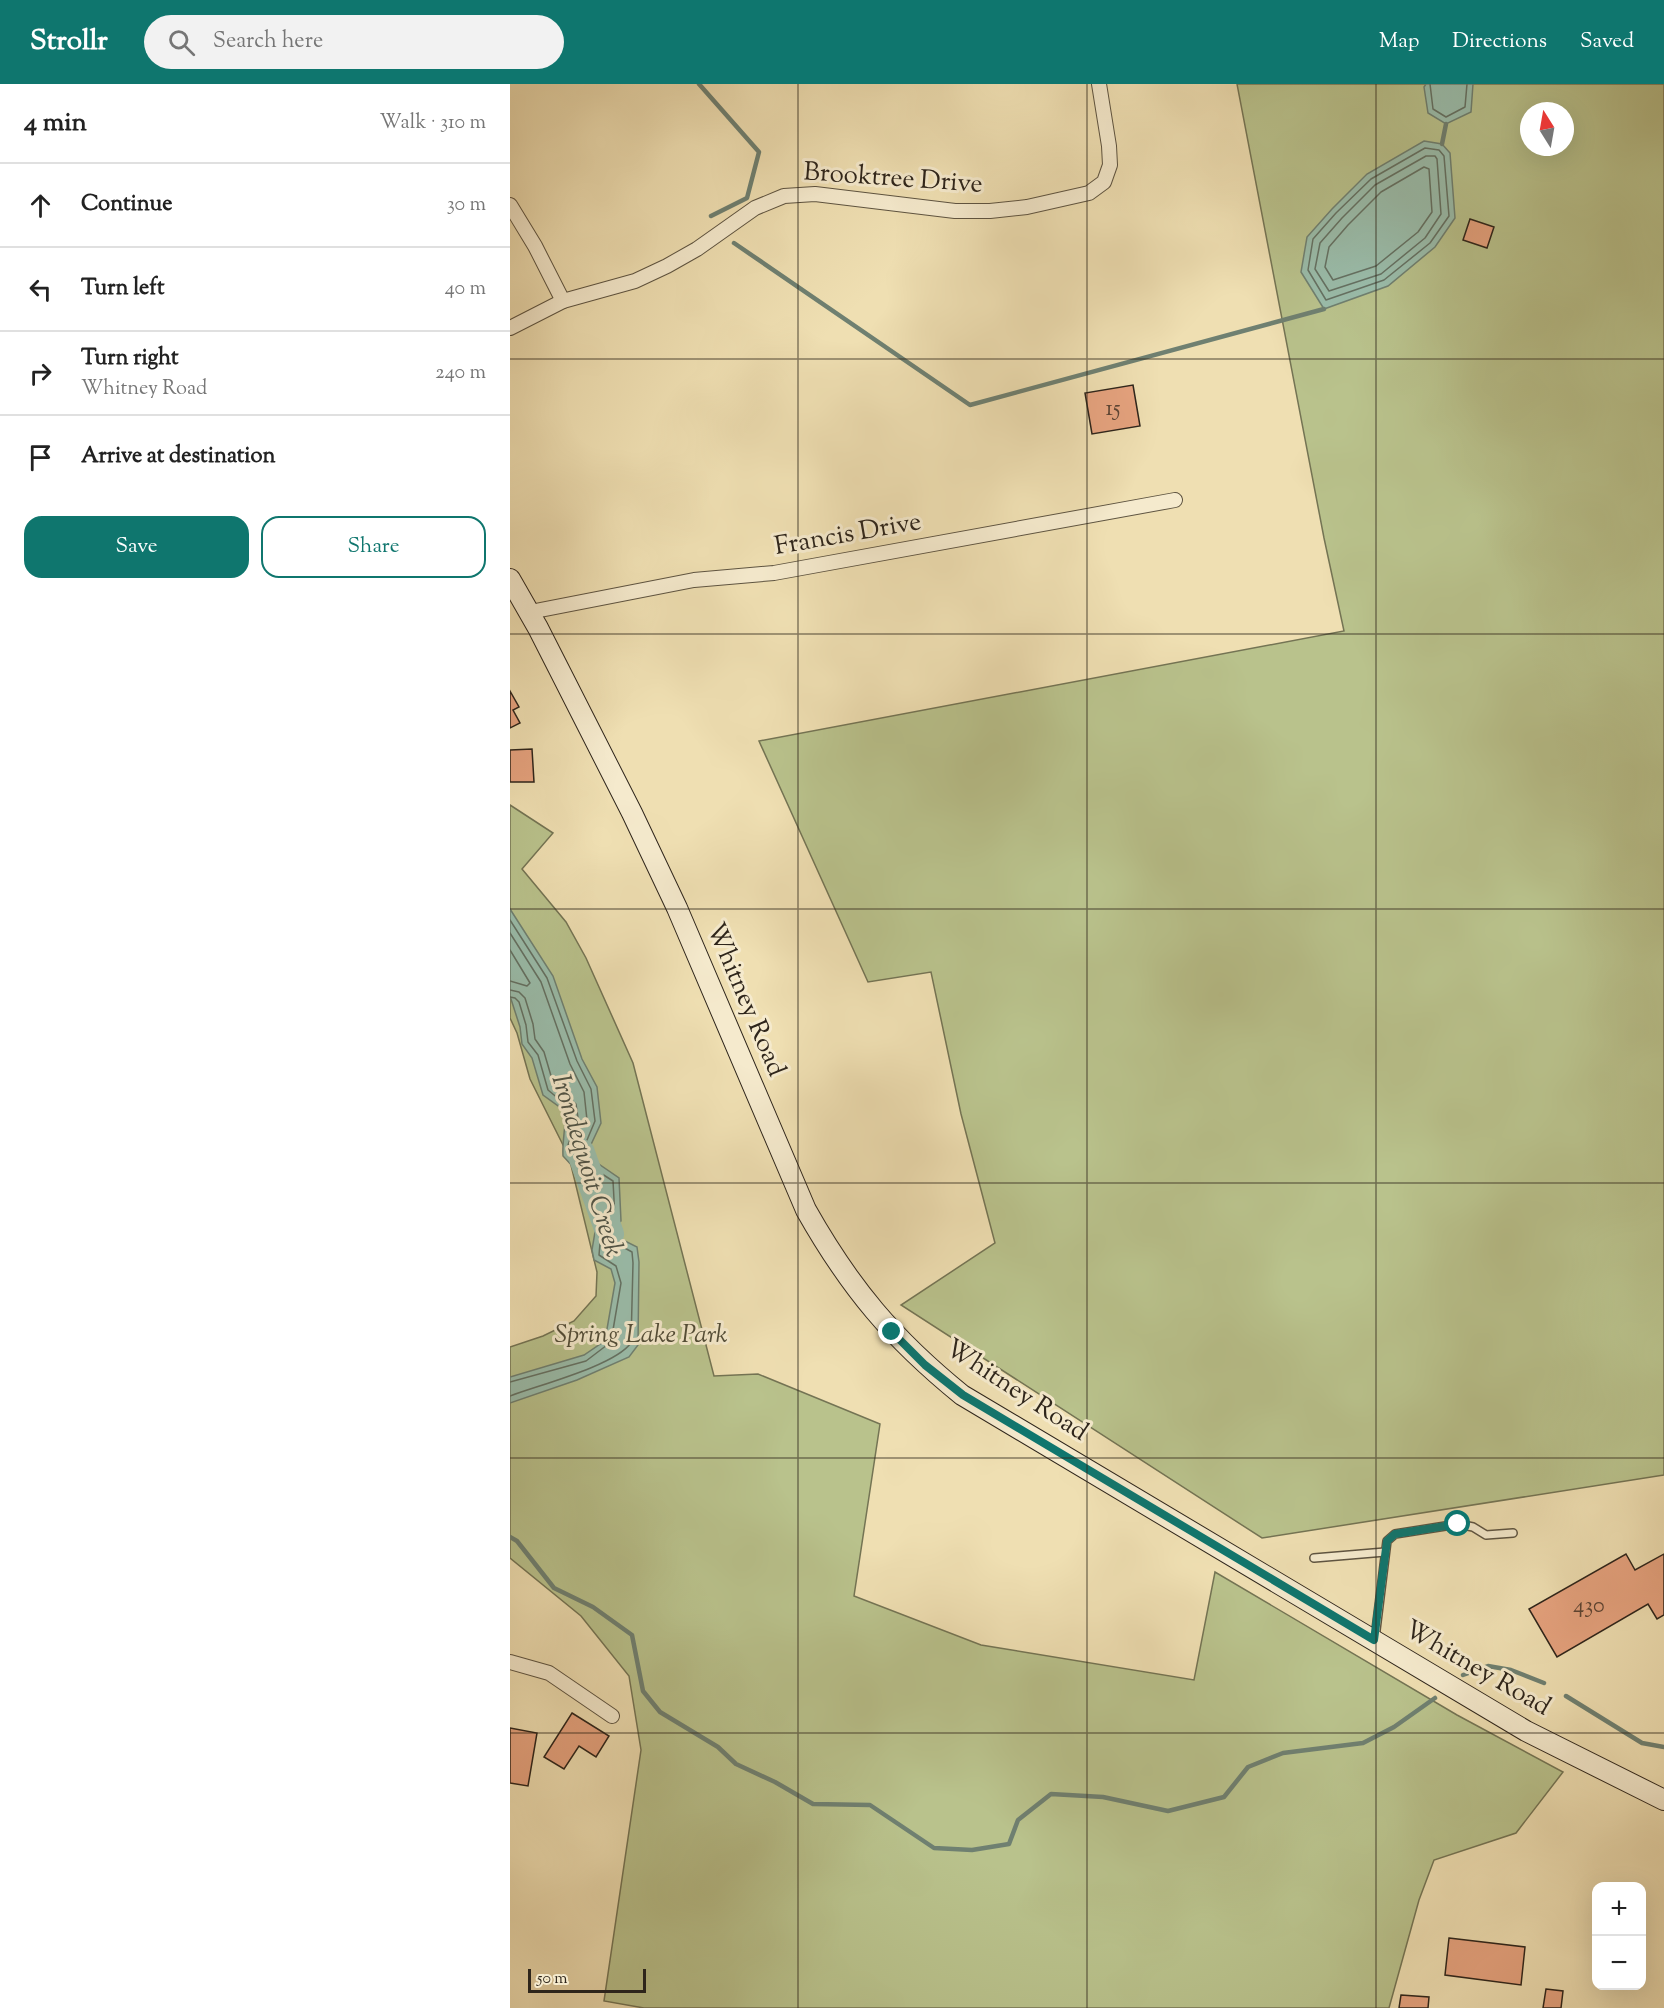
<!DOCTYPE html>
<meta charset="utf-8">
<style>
body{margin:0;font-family:"Sorts Mill Goudy",serif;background:#f2f2f2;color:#222}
.controls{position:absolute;right:18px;bottom:18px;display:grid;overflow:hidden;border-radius:12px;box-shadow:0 6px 24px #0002}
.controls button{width:54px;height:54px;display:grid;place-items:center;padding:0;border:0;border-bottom:2px solid #e0e0e0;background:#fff;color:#222;font:30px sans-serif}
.compass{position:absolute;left:1010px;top:18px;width:54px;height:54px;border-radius:50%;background:#fff;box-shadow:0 6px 24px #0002;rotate:349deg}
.scale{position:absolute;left:18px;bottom:15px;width:118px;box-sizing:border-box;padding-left:6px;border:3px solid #2e251b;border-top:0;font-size:16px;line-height:21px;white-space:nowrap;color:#2e251b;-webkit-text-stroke:4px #f5eacd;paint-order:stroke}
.stop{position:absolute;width:18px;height:18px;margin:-14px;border:4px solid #0f766e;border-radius:50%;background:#fff}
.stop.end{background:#0f766e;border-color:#fff;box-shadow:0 2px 6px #0008}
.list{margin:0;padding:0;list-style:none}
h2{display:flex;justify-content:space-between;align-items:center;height:78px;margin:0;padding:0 24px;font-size:26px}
h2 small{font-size:20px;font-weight:400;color:#767676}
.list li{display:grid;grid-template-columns:39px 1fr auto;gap:18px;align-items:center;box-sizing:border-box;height:84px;padding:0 24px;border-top:2px solid #e0e0e0}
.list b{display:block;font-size:22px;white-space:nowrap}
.list p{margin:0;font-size:20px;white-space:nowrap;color:#767676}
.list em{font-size:20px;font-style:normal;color:#767676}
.actions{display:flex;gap:12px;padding:18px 24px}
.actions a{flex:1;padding:14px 0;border:2px solid #0f766e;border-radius:18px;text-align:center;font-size:21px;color:#0f766e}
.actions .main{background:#0f766e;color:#fff}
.icon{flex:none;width:33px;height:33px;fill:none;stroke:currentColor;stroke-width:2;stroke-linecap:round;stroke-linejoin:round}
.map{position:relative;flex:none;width:1154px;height:1924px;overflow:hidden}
header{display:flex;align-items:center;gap:36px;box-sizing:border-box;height:84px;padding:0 30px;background:#0f766e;color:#fff}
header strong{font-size:28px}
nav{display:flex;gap:33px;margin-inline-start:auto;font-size:21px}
.search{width:420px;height:54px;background:#f2f2f2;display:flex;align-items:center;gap:15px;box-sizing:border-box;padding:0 21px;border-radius:33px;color:#767676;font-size:22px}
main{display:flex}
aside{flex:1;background:#fff}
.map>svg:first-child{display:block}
</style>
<header>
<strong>Strollr</strong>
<div class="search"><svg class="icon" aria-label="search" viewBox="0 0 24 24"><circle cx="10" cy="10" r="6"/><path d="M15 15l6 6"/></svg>Search here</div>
<nav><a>Map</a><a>Directions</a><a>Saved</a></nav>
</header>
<main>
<aside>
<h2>4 min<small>Walk · 310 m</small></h2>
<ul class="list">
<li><svg class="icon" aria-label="ahead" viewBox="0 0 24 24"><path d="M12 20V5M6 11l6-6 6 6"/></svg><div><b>Continue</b></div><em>30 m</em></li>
<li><svg class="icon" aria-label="left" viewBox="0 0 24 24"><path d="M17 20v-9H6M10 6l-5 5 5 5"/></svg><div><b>Turn left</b></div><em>40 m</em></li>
<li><svg class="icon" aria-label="right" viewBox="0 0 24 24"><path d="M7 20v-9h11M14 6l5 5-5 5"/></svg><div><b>Turn right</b><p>Whitney Road</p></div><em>240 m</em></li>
<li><svg class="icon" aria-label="arrive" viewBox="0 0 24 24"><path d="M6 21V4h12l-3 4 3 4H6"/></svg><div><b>Arrive at destination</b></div></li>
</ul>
<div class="actions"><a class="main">Save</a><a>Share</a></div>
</aside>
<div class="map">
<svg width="1154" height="1924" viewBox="0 0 1154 1924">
<rect width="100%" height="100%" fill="#efdfb2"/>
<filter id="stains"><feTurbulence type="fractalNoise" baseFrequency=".00333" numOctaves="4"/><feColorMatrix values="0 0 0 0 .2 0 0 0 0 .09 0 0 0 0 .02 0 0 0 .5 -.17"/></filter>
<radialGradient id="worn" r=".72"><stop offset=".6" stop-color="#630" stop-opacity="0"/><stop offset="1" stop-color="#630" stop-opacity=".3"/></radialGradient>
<g fill="#b9c28c" stroke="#747454" stroke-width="1.5" fill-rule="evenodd">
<path d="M727,0H1154V1391L752,1454L391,1221L485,1159L451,1030L421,888L358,898L249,657L834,547L814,454ZM1019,27H1055V63H1019Z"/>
<polygon points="0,721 43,749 12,785 56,838 76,874 123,979 204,1292 248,1290 370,1340 344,1512 471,1561 684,1596 705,1488 947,1631 1053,1688 1006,1749 924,1776 909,1816 879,1924 134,1924 94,1917 131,1666 119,1592 71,1532 0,1474 0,1263 33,1252 64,1237 86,1212 87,1188 59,1073 20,995 7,949 0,934"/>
</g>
<g fill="#9abdab" stroke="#6f8071" stroke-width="1.5">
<polygon points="916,0 963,0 961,28 936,40 918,29 914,3"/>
<polygon points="914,57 932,60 940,69 945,134 925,163 878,202 814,225 791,188 797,153 822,125 857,90"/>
<path d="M0,825L43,892L72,975L87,1003L91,1039L78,1067L83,1076L109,1094L111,1137L102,1145L103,1151L127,1163L129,1178L128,1261L119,1273L67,1296L0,1319V1293L74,1271L93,1258L97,1245L105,1199L101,1185L84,1176L82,1166L86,1142V1108L53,1072C52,1057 56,1043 55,1027L33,1011L22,974L12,960L10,943L0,912Z"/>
</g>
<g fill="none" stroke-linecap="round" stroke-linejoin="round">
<g stroke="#647163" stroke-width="1.5">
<polyline points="920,0 923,25 936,33 955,23 957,0"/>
<polygon points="915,64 929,66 934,72 939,132 920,159 874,196 816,216 798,186 803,155 826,129 861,95"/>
<polygon points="916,72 925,72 927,75 931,130 915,154 871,190 819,207 805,185 810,159 832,134 865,101"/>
<polygon points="914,83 919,85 922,128 908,148 866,182 823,196 815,183 819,163 838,141 871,108"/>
<polyline points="0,836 37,894 67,977 81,1005 85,1037 72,1068 78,1081 103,1097 105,1134 96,1143 92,1140 91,1105 59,1070 58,1061 62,1050 61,1025 38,1006 28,971 18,958 16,941 9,918 5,914 0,913"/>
<polyline points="0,849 31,898 60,980 74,1008 77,1036 74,1043 69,1041 66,1020 44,1002 34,968 25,955 23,940 15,914 9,908 0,906"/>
<polyline points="0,866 20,899 17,902 0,897"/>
<path d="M0,1298L76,1277L97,1261L103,1246L111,1199L106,1182L89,1171L91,1148L96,1147L100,1156L122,1168L123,1179L121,1259C104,1282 29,1301 0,1312"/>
</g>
<g stroke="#6f8071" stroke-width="4.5">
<polyline points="189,0 249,68 237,114 201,132"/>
<polyline points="932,60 936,40"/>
<polyline points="224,159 460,321 814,225"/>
<polyline points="0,1453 7,1457 44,1504 83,1523 122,1551 133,1607 150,1628 208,1663 226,1680 265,1698 303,1720 360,1721 424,1764 462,1766 499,1760 508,1736 541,1710 593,1713 658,1727 714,1713 738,1683 773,1669 853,1659 884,1643 925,1614"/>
<polyline points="953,1591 978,1582 1001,1586 1034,1599"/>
<polyline points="1056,1612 1132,1659 1154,1663"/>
</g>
<polyline stroke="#9abdab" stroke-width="28" points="71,1069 100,1150"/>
</g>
<g fill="#e6a37f" stroke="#2e251b" stroke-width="1.5">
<polygon points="960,135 984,143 977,164 953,156"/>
<polygon points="623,301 630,342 582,350 575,309"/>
<polygon points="0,607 9,623 3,626 10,639 0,644"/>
<polygon points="22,665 24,698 0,698 0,666"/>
<polygon points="1116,1470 1125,1486 1154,1470 1154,1531 1147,1535 1138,1520 1047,1573 1019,1525"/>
<polygon points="62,1629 99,1652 86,1673 69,1662 54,1685 34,1673"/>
<polygon points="0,1644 27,1649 18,1702 0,1699"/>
<polygon points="939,1854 1015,1863 1011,1901 935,1891"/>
<polygon points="1036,1905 1053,1907 1051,1924 1033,1924"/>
<polygon points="891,1911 919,1913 918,1924 889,1924"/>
</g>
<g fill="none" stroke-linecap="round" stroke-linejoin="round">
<g stroke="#5e5441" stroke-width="10">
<g id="lane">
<polyline points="804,1474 875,1468"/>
<polyline points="865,1554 877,1457 885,1450 948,1440 963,1443 976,1451 1003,1449"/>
</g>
</g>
<g stroke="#5e5441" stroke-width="16">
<g id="street">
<polyline points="0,121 25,162 53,217"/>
<polyline points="0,244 53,217 125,197 157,182 187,165 245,124 274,112 305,110 445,127 480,127 517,123 579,109 594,98 600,81 599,62 589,0"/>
<polyline points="20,528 184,496 264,489 665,416"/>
<polyline points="0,1578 39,1589 102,1632"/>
</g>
</g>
<g stroke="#2e251b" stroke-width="22">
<path id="secondary" d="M0,495L28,544L122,729L167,824L296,1126C340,1204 383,1255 452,1311L1016,1647L1154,1716"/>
</g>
<use href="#lane" stroke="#f5eacd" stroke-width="7"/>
<use href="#street" stroke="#f5eacd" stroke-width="14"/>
<use href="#secondary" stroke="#f5eacd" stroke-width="20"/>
</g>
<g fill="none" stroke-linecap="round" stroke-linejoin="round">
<polyline stroke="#0f766e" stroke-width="8" points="382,1248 415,1281 453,1311 864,1556 877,1457 885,1450 948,1440"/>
</g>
<path fill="none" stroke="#2e251b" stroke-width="1.5" stroke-opacity="0.55" d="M288,0V1924M577,0V1924M866,0V1924M0,275H1154M0,550H1154M0,825H1154M0,1099H1154M0,1374H1154M0,1649H1154"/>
<g text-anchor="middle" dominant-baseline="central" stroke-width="6" stroke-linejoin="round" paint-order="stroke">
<g font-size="22" fill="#5c4434">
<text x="603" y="326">15</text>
<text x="1079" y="1523">430</text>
</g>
<g font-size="26" fill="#2e251b" stroke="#f5eacd">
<text transform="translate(383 95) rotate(4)">Brooktree Drive</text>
<text transform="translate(338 451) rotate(-10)">Francis Drive</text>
<text transform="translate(235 916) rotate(67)">Whitney Road</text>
<text transform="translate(506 1307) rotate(33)">Whitney Road</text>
<text transform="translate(967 1585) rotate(30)">Whitney Road</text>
</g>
<g font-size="26" font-style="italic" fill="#514c37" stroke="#f5eacd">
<text x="131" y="1251">Spring Lake Park</text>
</g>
<g font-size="27" font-style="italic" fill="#4e5346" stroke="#f5eacd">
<text transform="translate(76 1082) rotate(73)">Irondequoit Creek</text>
</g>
</g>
<rect width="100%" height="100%" filter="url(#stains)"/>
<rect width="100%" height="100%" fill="url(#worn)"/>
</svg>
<div class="controls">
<button>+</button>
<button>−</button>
</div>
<svg class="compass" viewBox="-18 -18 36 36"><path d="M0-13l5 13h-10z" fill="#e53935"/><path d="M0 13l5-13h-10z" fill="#767676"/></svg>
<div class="scale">50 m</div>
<div class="stop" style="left:948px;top:1440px"></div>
<div class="stop end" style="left:382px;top:1248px"></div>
</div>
</main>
